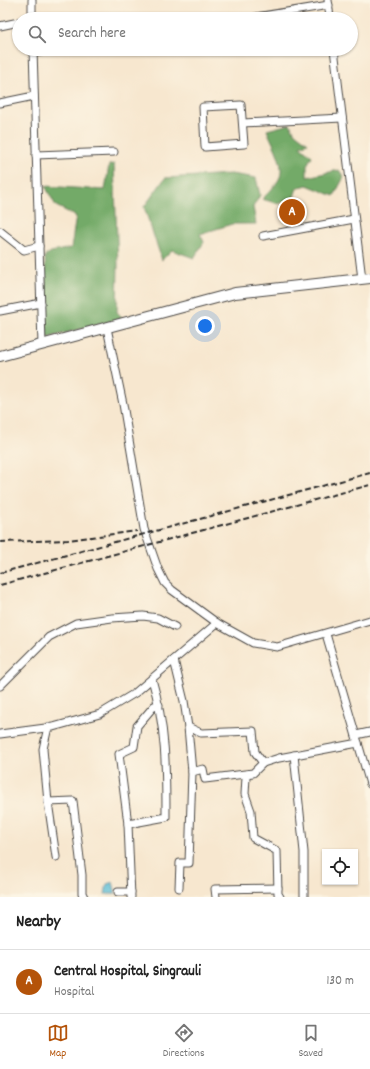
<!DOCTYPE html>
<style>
body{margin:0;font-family:Dekko,sans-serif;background:#f2f2f2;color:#222}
.controls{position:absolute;right:12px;bottom:12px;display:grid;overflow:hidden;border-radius:0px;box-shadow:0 1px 3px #0004}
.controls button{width:36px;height:36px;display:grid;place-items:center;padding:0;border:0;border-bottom:1px solid #e0e0e0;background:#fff;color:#222;font:20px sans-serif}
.you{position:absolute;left:205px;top:326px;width:14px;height:14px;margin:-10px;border:3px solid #fff;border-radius:50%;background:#1a73e8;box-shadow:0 0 0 6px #1a73e833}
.badge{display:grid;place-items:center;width:26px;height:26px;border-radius:50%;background:#b45309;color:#fff;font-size:13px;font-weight:700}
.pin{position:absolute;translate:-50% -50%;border:2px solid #fff;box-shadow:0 1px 4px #0006}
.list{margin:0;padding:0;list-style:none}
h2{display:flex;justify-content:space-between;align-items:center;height:52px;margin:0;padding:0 16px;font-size:17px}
h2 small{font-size:13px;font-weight:400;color:#767676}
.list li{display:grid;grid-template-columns:26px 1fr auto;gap:12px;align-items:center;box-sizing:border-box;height:64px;padding:0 16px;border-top:1px solid #e0e0e0}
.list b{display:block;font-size:15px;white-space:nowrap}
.list p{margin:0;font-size:13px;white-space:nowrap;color:#767676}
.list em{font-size:13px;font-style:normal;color:#767676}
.icon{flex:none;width:22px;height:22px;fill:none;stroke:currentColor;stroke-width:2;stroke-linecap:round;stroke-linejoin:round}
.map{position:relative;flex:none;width:370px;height:897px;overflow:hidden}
.search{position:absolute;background:#fff;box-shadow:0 1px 3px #0004;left:12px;right:12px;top:12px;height:44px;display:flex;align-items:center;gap:10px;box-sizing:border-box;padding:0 14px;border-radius:22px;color:#767676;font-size:15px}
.sheet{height:116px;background:#fff}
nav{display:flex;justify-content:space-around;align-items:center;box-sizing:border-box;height:56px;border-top:1px solid #e0e0e0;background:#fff;font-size:11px;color:#767676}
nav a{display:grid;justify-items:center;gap:2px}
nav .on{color:#b45309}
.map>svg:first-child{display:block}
</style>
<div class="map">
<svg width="370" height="897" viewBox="0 0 370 897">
<rect width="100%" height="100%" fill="#fcf5e5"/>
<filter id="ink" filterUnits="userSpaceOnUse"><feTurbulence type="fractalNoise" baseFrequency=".025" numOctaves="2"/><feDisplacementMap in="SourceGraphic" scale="8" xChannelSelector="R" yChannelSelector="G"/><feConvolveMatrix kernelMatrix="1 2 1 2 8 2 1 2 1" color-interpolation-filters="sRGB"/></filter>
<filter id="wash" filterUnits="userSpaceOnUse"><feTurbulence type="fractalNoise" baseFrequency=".012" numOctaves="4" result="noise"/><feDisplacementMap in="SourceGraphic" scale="16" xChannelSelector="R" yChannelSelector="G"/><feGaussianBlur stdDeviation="0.9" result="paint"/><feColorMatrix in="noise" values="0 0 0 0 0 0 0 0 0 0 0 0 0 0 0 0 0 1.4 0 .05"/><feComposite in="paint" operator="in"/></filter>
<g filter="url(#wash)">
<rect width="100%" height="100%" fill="#f7e7cf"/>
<g fill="#73aa68" stroke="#4f6a4a">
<path d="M290,124L295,133L308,143L300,146L312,156L307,165V177L339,170L344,177L334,196L307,185L297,188L294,197L279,204L262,199C268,193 276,186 280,177C285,164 272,143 267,130Z"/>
<polygon points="114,164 118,264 117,312 123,318 47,338 45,256 51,252 71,248 76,216 56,206 45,186 105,190 109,165"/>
<polygon points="231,174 256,178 260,195 253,207 256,224 232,224 200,234 204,242 194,258 172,250 162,260 144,207 165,178"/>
</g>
<polygon fill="#58bcd6" stroke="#427480" points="113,882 116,894 105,894 107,884"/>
</g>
<g filter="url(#ink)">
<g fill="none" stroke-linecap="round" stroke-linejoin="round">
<g stroke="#4a4744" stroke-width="9">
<g id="minor">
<polyline points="32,0 32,19"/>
<polyline points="328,0 330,19"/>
<polyline points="244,19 329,5"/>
<polyline points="0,26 19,22"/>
<polyline points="33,49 42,345"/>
<polyline points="334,49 362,279"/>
<polyline points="33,53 58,49"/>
<polyline points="0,103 34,96"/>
<polygon points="241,105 244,144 205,147 203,107"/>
<polyline points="243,123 342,118"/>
<polyline points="36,155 114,152"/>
<polyline points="0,231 24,250 39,246"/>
<polyline points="263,236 354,219"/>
<polyline points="0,311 41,303"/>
<polyline points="107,328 123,404 144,529 158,569 165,583 172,590 217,623 253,643 277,647 370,620"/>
<polyline points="326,634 370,784"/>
<polyline points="174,660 184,701 188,727"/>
<polyline points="0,686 49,637 76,623 112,618 143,616 158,618 175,627"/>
<polyline points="48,727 43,749 48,802 56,857"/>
<polyline points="0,734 53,727 100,714 135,693 217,623"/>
<polyline points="356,735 370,732"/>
<polyline points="294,755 304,852 304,897"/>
<polyline points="192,772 203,769 205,779 253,773 263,763 279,758 358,743"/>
<polyline points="246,777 245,794 251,811 253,838 277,851 278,894 280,897"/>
<polyline points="48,802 73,801 82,875 82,893 84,897"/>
<path d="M128,824L166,817C166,768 166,727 152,679"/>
<polyline points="179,888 180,863 189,863 192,772 188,727 201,733 253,731 255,752 263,763"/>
<polyline points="118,892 131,892"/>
<polyline points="131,897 128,824 119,754 134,747 137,726 154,706 159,705"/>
<polyline points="216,897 215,889 278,888"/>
</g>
</g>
<g stroke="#4a4744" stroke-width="12">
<polyline id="primary" points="0,356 235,293 370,278"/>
</g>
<use href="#minor" stroke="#fff" stroke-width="7"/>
<use href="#primary" stroke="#fff" stroke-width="10"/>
<g stroke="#2b2b2b" stroke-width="2" stroke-dasharray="6 3" stroke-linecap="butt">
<polyline points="0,542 68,540 137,531"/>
<polyline points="0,573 370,473"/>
<polyline points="0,585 370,485"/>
</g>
</g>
</g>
</svg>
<div class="controls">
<button><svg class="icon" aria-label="locate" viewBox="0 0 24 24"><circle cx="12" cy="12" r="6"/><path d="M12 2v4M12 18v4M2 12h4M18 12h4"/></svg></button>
</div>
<div class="you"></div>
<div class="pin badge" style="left:292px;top:212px">A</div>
<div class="search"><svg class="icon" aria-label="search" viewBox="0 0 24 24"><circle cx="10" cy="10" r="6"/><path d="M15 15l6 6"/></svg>Search here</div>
</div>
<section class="sheet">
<h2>Nearby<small></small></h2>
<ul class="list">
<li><span class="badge">A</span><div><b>Central Hospital, Singrauli</b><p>Hospital</p></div><em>130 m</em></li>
</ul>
</section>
<nav>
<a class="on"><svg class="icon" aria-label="map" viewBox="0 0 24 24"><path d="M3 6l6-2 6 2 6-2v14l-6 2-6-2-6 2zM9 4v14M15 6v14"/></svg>Map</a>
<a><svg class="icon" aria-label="directions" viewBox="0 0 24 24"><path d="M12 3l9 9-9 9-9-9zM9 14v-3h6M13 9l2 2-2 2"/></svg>Directions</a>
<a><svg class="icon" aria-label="saved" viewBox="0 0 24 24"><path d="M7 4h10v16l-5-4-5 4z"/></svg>Saved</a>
</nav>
